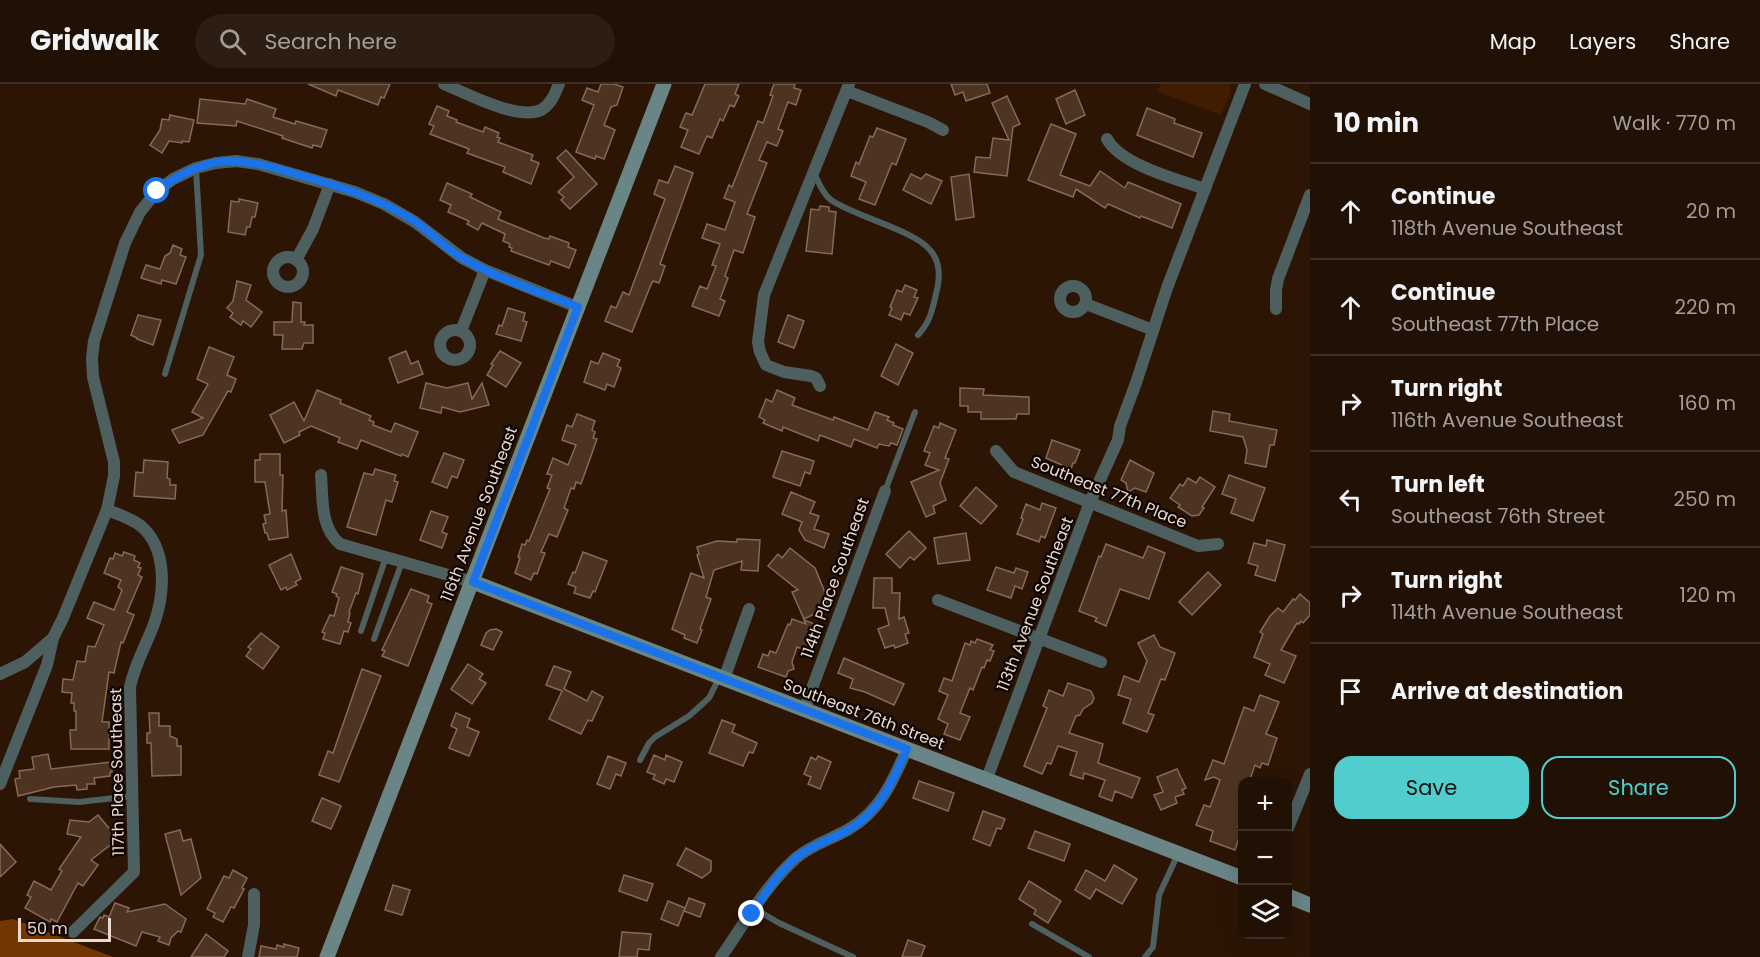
<!DOCTYPE html>
<meta charset="utf-8">
<style>
body{margin:0;font-family:Poppins,sans-serif;background:#2d1e13;color:#f1f3f6}
.controls{position:absolute;right:18px;bottom:18px;display:grid;overflow:hidden;border-radius:12px;box-shadow:0 6px 24px #0002}
.controls button{width:54px;height:54px;display:grid;place-items:center;padding:0;border:0;border-bottom:2px solid #3e3026;background:#211004;color:#f1f3f6;font:30px sans-serif}
.scale{position:absolute;left:18px;bottom:15px;width:93px;box-sizing:border-box;padding-left:6px;border:3px solid #ead9cf;border-top:0;font-size:16px;line-height:21px;white-space:nowrap;color:#ead9cf;-webkit-text-stroke:4px #0d0401;paint-order:stroke}
.stop{position:absolute;width:18px;height:18px;margin:-14px;border:4px solid #1a73e8;border-radius:50%;background:#fff}
.stop.end{background:#1a73e8;border-color:#fff;box-shadow:0 2px 6px #0008}
.list{margin:0;padding:0;list-style:none}
h2{display:flex;justify-content:space-between;align-items:center;height:78px;margin:0;padding:0 24px;font-size:26px}
h2 small{font-size:20px;font-weight:400;color:#a29d9a}
.list li{display:grid;grid-template-columns:39px 1fr auto;gap:18px;align-items:center;box-sizing:border-box;height:96px;padding:0 24px;border-top:2px solid #3e3026}
.list b{display:block;font-size:22px;white-space:nowrap}
.list p{margin:0;font-size:20px;white-space:nowrap;color:#a29d9a}
.list em{font-size:20px;font-style:normal;color:#a29d9a}
.actions{display:flex;gap:12px;padding:18px 24px}
.actions a{flex:1;padding:14px 0;border:2px solid #52cdce;border-radius:18px;text-align:center;font-size:21px;color:#52cdce}
.actions .main{background:#52cdce;color:#111}
.icon{flex:none;width:33px;height:33px;fill:none;stroke:currentColor;stroke-width:2;stroke-linecap:round;stroke-linejoin:round}
.map{position:relative;flex:none;width:1310px;height:873px;overflow:hidden}
header{display:flex;align-items:center;gap:36px;box-sizing:border-box;height:84px;padding:0 30px;background:#211004;border-bottom:2px solid #3e3026}
header strong{font-size:28px}
nav{display:flex;gap:33px;margin-inline-start:auto;font-size:21px}
.search{width:420px;height:54px;background:#2d1e13;display:flex;align-items:center;gap:15px;box-sizing:border-box;padding:0 21px;border-radius:33px;color:#a29d9a;font-size:22px}
main{display:flex}
aside{flex:1;background:#211004}
.map>svg:first-child{display:block}
</style>
<header>
<strong>Gridwalk</strong>
<div class="search"><svg class="icon" aria-label="search" viewBox="0 0 24 24"><circle cx="10" cy="10" r="6"/><path d="M15 15l6 6"/></svg>Search here</div>
<nav><a>Map</a><a>Layers</a><a>Share</a></nav>
</header>
<main>
<div class="map">
<svg width="1310" height="873" viewBox="0 0 1310 873">
<rect width="100%" height="100%" fill="#2c1505"/>
<polygon fill="#411c01" points="1162,0 1230,0 1231,7 1221,31 1156,7"/>
<polygon fill="#733601" points="13,835 113,873 0,873 0,837"/>
<g fill="#4d3322" stroke="#876957" stroke-width="1.5">
<polygon points="308,0 390,0 384,14 381,13 378,21 338,6 336,12"/>
<polygon points="601,0 614,0 623,3 617,21 611,23 604,41 615,46 609,62 604,75 596,72 595,75 576,68 594,21 582,16 587,4 598,8"/>
<polygon points="705,0 739,0 735,10 739,12 734,23 730,21 723,37 720,35 712,54 707,52 699,70 681,63 688,46 680,43 686,29 692,31"/>
<polygon points="774,0 795,0 794,4 801,6 796,21 788,18 778,45 783,47 777,62 767,58 759,76 767,79 747,130 755,133 743,169 734,166 725,192 728,194 720,215 725,217 719,232 692,222 700,202 707,205 716,182 712,181 720,160 702,154 707,140 725,146 735,118 724,114 729,101 732,103 758,37 763,39 773,12 770,11"/>
<polygon points="951,0 987,0 990,9 966,17 963,8 955,11"/>
<polygon points="1075,6 1085,31 1066,40 1056,15"/>
<polygon points="1007,12 1020,40 1013,43 1007,92 974,88 976,73 990,74 993,54 1009,56 992,19"/>
<polygon points="200,15 245,20 247,15 276,25 273,33 295,40 296,37 327,46 321,63 313,61 312,64 282,54 283,52 237,37 236,42 197,39"/>
<polygon points="437,22 449,27 447,32 457,36 456,38 483,48 485,43 499,49 497,53 500,54 498,58 533,71 531,76 539,79 531,100 503,88 505,83 467,69 469,65 430,50 434,42 429,40"/>
<polygon points="1147,24 1175,35 1174,39 1202,49 1193,73 1137,51"/>
<polygon points="170,31 194,36 189,58 182,57 182,59 169,57 162,69 150,61 160,46 162,35 169,36"/>
<polygon points="1051,40 1076,50 1060,91 1090,102 1100,87 1125,104 1128,98 1181,120 1172,144 1141,132 1140,134 1108,120 1105,124 1076,105 1073,113 1028,96"/>
<polygon points="877,44 906,55 896,81 892,79 875,121 859,115 866,98 851,92 856,78 859,80 870,52 873,53"/>
<polygon points="566,66 597,100 570,125 561,116 564,113 558,108 574,93 557,74"/>
<polygon points="675,82 693,89 660,180 665,182 659,199 653,197 650,203 632,248 605,237 611,222 616,224 623,208 629,211 665,115 654,110 659,96 668,99"/>
<polygon points="911,90 921,95 926,90 942,97 931,120 903,106"/>
<polygon points="969,90 974,133 956,136 951,93"/>
<polygon points="447,99 472,110 470,113 501,128 498,135 544,154 549,155 550,152 569,159 568,163 576,166 569,184 551,177 549,181 511,167 512,164 509,163 510,160 503,157 505,150 482,139 478,146 467,140 469,137 448,128 451,121 440,116"/>
<polygon points="239,115 258,119 255,133 252,133 250,143 247,143 245,151 228,148 231,117 239,118"/>
<polygon points="820,122 829,123 829,127 836,128 832,170 806,167 811,125 819,126"/>
<polygon points="173,161 182,165 180,171 186,173 176,200 162,196 161,200 141,194 146,181 160,185 165,172 170,169"/>
<polygon points="237,197 251,201 246,216 262,228 251,243 243,237 241,241 230,233 233,229 227,224 233,217"/>
<polygon points="905,201 917,206 914,213 918,214 910,231 904,229 901,236 889,231 892,224 890,223 897,206 902,208"/>
<polygon points="293,218 301,219 301,238 305,238 304,241 313,241 313,259 304,259 302,265 282,265 283,251 274,251 274,238 292,238"/>
<polygon points="508,224 525,229 523,237 527,238 521,257 496,250 499,241 502,242"/>
<polygon points="138,231 161,236 153,261 137,255 137,254 131,251"/>
<polygon points="788,231 804,237 794,264 778,258"/>
<polygon points="896,260 913,269 898,301 881,292"/>
<polygon points="209,263 234,273 227,291 236,295 231,308 228,307 203,351 179,359 172,346 203,334 192,328 208,300 197,295"/>
<polygon points="406,267 411,280 418,277 423,290 398,299 389,274"/>
<polygon points="500,267 521,279 506,303 487,291 493,281 491,280"/>
<polygon points="603,269 620,276 617,282 621,284 614,303 607,300 605,306 584,298 591,277 598,280"/>
<polygon points="426,299 447,304 468,299 472,315 482,299 489,321 460,328 442,323 441,329 420,324"/>
<polygon points="960,304 984,305 983,311 1029,313 1029,330 1017,330 1016,335 981,335 981,328 968,328 968,322 960,322"/>
<polygon points="317,306 341,316 340,319 371,332 369,336 374,338 373,341 391,348 395,339 418,348 408,373 402,370 401,372 361,356 357,365 338,358 340,354 311,342 299,348 300,351 284,359 270,331 294,318 304,337"/>
<polygon points="777,306 795,314 792,321 833,336 834,333 868,346 875,328 889,333 887,336 894,339 893,341 903,345 897,361 891,359 889,362 879,360 877,364 854,355 851,363 820,351 818,357 783,343 782,347 763,339 765,336 759,333 766,315 772,318"/>
<polygon points="1213,327 1230,330 1229,337 1277,346 1274,361 1270,361 1266,383 1245,379 1247,366 1243,353 1210,347"/>
<polygon points="577,330 595,337 592,346 595,348 593,354 597,355 581,400 576,398 574,405 571,404 564,424 568,426 557,453 549,450 541,468 545,469 537,490 534,489 531,496 515,489 520,474 518,473 522,460 525,461 527,456 529,457 550,405 547,404 552,391 547,390 553,374 568,381 576,361 562,356 567,341 572,343"/>
<polygon points="940,339 956,346 945,374 949,375 940,399 946,416 933,422 935,429 926,433 911,398 939,386 925,381 930,369 924,367 934,342 939,344"/>
<polygon points="1052,356 1080,366 1075,379 1073,379 1071,385 1046,374"/>
<polygon points="782,367 814,377 810,390 805,388 800,402 773,393"/>
<polygon points="444,369 464,376 457,394 452,392 447,404 432,398"/>
<polygon points="260,370 280,370 280,391 283,391 282,427 286,426 288,453 269,456 267,449 265,449 263,440 266,439 264,431 270,430 265,398 255,398 255,376 260,376"/>
<polygon points="144,376 168,378 167,394 170,395 170,401 176,401 175,415 134,412 136,388 143,389"/>
<polygon points="1130,376 1154,389 1146,408 1135,404 1128,408 1126,399 1121,396"/>
<polygon points="375,385 396,391 394,397 398,398 392,418 386,416 376,451 347,443 364,389 373,391"/>
<polygon points="1229,391 1265,404 1253,437 1231,429 1236,415 1222,410"/>
<polygon points="1200,393 1215,403 1202,423 1204,424 1199,431 1192,432 1178,423 1180,421 1170,414 1180,400 1183,402 1188,394 1196,399"/>
<polygon points="976,403 997,422 981,440 960,422"/>
<polygon points="791,408 815,418 810,429 819,432 814,445 829,450 824,464 805,456 799,446 802,438 782,430"/>
<polygon points="1042,419 1056,424 1045,454 1041,452 1039,458 1017,450 1023,435 1021,434 1026,420 1040,426"/>
<polygon points="431,427 448,433 442,448 447,450 442,464 420,456"/>
<polygon points="909,447 926,464 914,476 910,473 900,484 886,470"/>
<polygon points="966,449 970,476 938,480 934,454"/>
<polygon points="737,455 760,456 758,487 741,486 742,477 714,486 706,513 711,515 700,545 702,546 697,559 684,554 685,551 672,545 691,489 704,494 697,471 699,470 697,463 717,457 737,458"/>
<polygon points="1267,456 1285,461 1275,497 1255,491 1258,482 1248,479 1254,459 1266,462"/>
<polygon points="1106,460 1143,474 1148,462 1165,469 1149,515 1120,505 1106,542 1095,537 1097,534 1079,527 1099,472 1101,473"/>
<polygon points="790,464 815,484 828,516 826,517 829,523 804,535 792,508 798,506 768,482 778,470 782,474"/>
<polygon points="124,468 135,472 134,476 140,479 138,483 141,484 138,491 142,493 127,528 134,531 123,559 121,558 114,589 109,588 102,638 109,638 109,665 71,665 70,646 76,646 76,627 74,627 74,619 71,619 72,609 62,608 63,595 73,596 77,577 85,578 88,562 95,563 104,541 87,534 94,518 114,526 122,506 118,503 121,496 104,489 110,474 113,475 115,469 122,472"/>
<polygon points="583,468 607,477 595,508 593,507 590,514 574,509 576,503 568,500 573,488 575,489"/>
<polygon points="291,470 301,495 295,498 297,501 287,506 286,503 281,506 269,481"/>
<polygon points="341,483 363,490 358,510 356,509 349,528 350,529 348,538 351,539 348,548 344,547 340,560 323,555 325,549 322,548 330,531 334,532 339,514 336,512 337,510 332,508"/>
<polygon points="996,483 1014,489 1016,484 1028,488 1022,505 1015,502 1011,514 987,506"/>
<polygon points="1208,488 1221,501 1192,531 1179,518"/>
<polygon points="874,494 892,494 892,509 900,509 899,535 904,533 909,549 905,550 908,559 895,564 894,561 885,564 878,545 889,541 885,524 873,524"/>
<polygon points="411,505 429,512 427,518 432,520 408,582 382,572 385,567 382,566"/>
<polygon points="1300,510 1310,519 1310,531 1303,539 1301,537 1299,540 1297,539 1281,566 1296,572 1284,599 1265,591 1270,580 1254,573 1263,550 1260,548 1270,532 1278,524 1283,528 1293,515 1295,516"/>
<polygon points="792,535 806,540 804,536 820,542 810,568 797,563 792,578 794,585 788,587 786,593 758,583 763,570 768,572 770,567 776,569 788,540 790,541"/>
<polygon points="496,545 502,548 493,566 481,561 486,549 490,546"/>
<polygon points="261,549 279,563 263,585 246,572 251,565 248,563"/>
<polygon points="1154,551 1160,563 1175,569 1165,596 1161,595 1148,629 1154,631 1147,648 1123,639 1131,615 1118,611 1124,592 1139,598 1147,577 1138,559"/>
<polygon points="977,555 993,561 990,566 994,567 990,577 987,576 984,584 982,583 973,606 970,604 960,629 970,633 960,656 944,650 948,640 938,635 948,611 939,607 944,594 952,597 965,559 970,561 971,557 975,559"/>
<polygon points="844,574 904,600 894,621 865,608 850,604 853,595 838,589"/>
<polygon points="468,580 483,590 479,595 486,599 472,620 451,605"/>
<polygon points="554,582 571,588 564,605 587,617 592,607 603,613 592,637 588,636 581,650 549,635 562,607 546,601"/>
<polygon points="362,585 381,592 339,698 319,691 328,667 333,669"/>
<polygon points="1068,599 1091,607 1094,614 1092,619 1083,625 1080,631 1076,632 1069,649 1103,660 1098,679 1140,694 1132,714 1115,707 1112,717 1099,712 1105,696 1084,689 1083,695 1070,691 1077,668 1058,662 1051,680 1047,679 1042,690 1024,682 1047,624 1043,622 1049,606 1063,612"/>
<polygon points="1260,611 1279,618 1266,650 1277,654 1268,681 1262,679 1260,684 1255,681 1249,698 1242,698 1242,731 1238,743 1242,745 1235,766 1210,757 1213,747 1196,741 1204,721 1210,723 1220,696 1214,693 1205,696 1213,676 1224,680 1244,623 1254,627"/>
<polygon points="149,629 159,629 159,642 170,642 170,652 177,655 177,662 181,662 181,691 152,692 151,659 147,659 147,649 150,649"/>
<polygon points="456,629 470,635 467,643 479,648 469,672 449,664 457,645 451,642"/>
<polygon points="722,636 735,641 732,648 757,659 753,669 749,668 743,682 709,669"/>
<polygon points="48,670 51,685 111,678 112,688 110,688 110,692 94,694 95,700 87,700 87,705 77,706 76,701 54,703 18,712 15,695 20,694 19,687 34,685 32,673"/>
<polygon points="654,671 665,676 666,671 682,678 674,698 666,695 664,700 653,695 655,691 647,688"/>
<polygon points="608,672 626,679 621,692 616,690 610,705 597,700"/>
<polygon points="818,672 831,678 820,705 808,700 811,693 804,690 811,673 816,676"/>
<polygon points="1177,685 1186,704 1182,706 1184,710 1175,713 1177,719 1161,726 1154,711 1163,708 1157,693"/>
<polygon points="919,697 954,709 948,727 913,714"/>
<polygon points="322,714 341,722 331,745 312,737"/>
<polygon points="983,727 1005,735 1001,745 997,744 990,762 973,755"/>
<polygon points="98,731 118,755 91,776 98,781 83,802 78,799 57,838 51,835 50,838 25,824 31,813 27,811 34,797 51,806 62,787 59,785 81,753 67,750 70,736 89,738"/>
<polygon points="180,746 183,757 191,755 201,794 181,811 165,750"/>
<polygon points="1035,747 1070,760 1064,777 1028,764"/>
<polygon points="0,760 16,778 0,793"/>
<polygon points="686,764 711,777 711,787 702,794 677,781"/>
<polygon points="1114,781 1137,795 1122,820 1096,805 1090,815 1075,806 1086,786 1105,797"/>
<polygon points="233,786 247,794 242,804 244,805 234,824 231,823 223,838 213,833 215,829 207,825 224,792 229,794"/>
<polygon points="624,791 653,800 647,817 619,807"/>
<polygon points="1029,797 1061,817 1048,839 1034,830 1036,826 1019,815"/>
<polygon points="393,801 410,806 402,831 385,826"/>
<polygon points="689,814 705,820 700,833 684,827"/>
<polygon points="668,817 685,824 678,842 661,835"/>
<polygon points="115,819 129,824 127,828 165,820 186,835 181,848 178,847 171,854 169,861 158,857 160,853 142,848 136,862 94,845 100,833 103,834 104,831 109,833"/>
<polygon points="622,848 651,850 649,866 638,865 637,873 619,873"/>
<polygon points="206,850 228,867 224,873 191,873"/>
<polygon points="908,856 925,862 921,873 902,873"/>
<polygon points="284,860 299,864 297,873 259,873 261,862 276,865 277,861 284,863"/>
</g>
<g fill="none" stroke-linecap="round" stroke-linejoin="round">
<g stroke="#4e5f5f" stroke-width="6">
<path d="M814,89C819,99 823,110 831,116C856,133 914,146 930,166C941,178 940,195 936,210C932,227 930,238 918,251"/>
<polyline points="165,290 201,171 196,85"/>
<polyline points="885,407 915,328"/>
<polyline points="361,547 386,473"/>
<polyline points="374,555 402,478"/>
<polyline points="640,676 649,659 655,653 689,632 709,614 719,594"/>
<polyline points="30,715 79,718 133,712"/>
<polyline points="755,825 779,839 853,873"/>
<polyline points="1032,840 1089,873"/>
<polyline points="1145,873 1153,863 1159,811 1178,770"/>
</g>
<g stroke="#4e5f5f" stroke-width="12">
<path d="M444,0C466,9 518,37 541,26C551,20 555,10 559,0"/>
<polyline points="1265,0 1310,20"/>
<polyline points="847,7 928,38 943,46"/>
<path d="M1107,55C1121,81 1177,95 1205,105"/>
<circle cx="288" cy="188" r="15"/>
<polyline points="296,176 313,145 330,100"/>
<circle cx="1073" cy="215" r="13"/>
<polyline points="1086,220 1153,246"/>
<polyline points="1276,225 1276,206 1278,195 1310,111"/>
<circle cx="455" cy="261" r="15"/>
<polyline points="461,247 485,186"/>
<polyline points="820,302 816,294 811,292 784,288 766,281 760,268 758,258 764,211 849,0"/>
<polyline points="996,367 1014,388 1198,462 1218,460"/>
<path d="M321,391C323,415 320,443 340,460L473,498"/>
<polyline points="938,516 1101,578"/>
<polyline points="0,590 25,578 53,554"/>
<polyline points="724,595 749,525"/>
<polyline points="804,626 885,407"/>
<polyline points="986,697 1090,418 1118,356 1120,342 1136,299 1167,204 1245,0"/>
<polyline points="0,700 47,581 53,554 63,534 107,426 114,392 114,378 93,293 92,274 94,257 125,159 140,128 157,107 173,95 196,84 216,79 236,77 258,80 355,108 384,120 415,138 462,174 485,186 577,223"/>
<polyline points="1288,744 1310,690"/>
<path d="M73,848L134,788L130,603C135,579 147,560 155,537C165,507 167,464 141,442C131,434 118,430 107,426"/>
<polyline points="248,873 254,841 254,810"/>
<path d="M721,873C744,840 766,801 796,774C811,761 832,755 849,745C880,727 893,697 907,665"/>
</g>
<g stroke="#698585" stroke-width="15">
<polyline points="473,498 1242,794"/>
<polyline points="1288,812 1310,821"/>
<polyline points="327,873 664,0"/>
</g>
</g>
<g fill="none" stroke-linecap="round" stroke-linejoin="round">
<path stroke="#1a73e8" stroke-width="8" d="M157,107C175,93 195,82 218,78C246,75 272,83 299,91C339,102 377,114 413,136C431,148 445,165 464,175C499,195 540,208 578,223L473,498L907,665C892,698 880,728 848,746C832,755 813,761 798,772C779,787 765,810 752,830"/>
</g>
<g text-anchor="middle" dominant-baseline="central" stroke-width="4.5" stroke-linejoin="round" paint-order="stroke">
<g font-size="16" fill="#ead9cf" stroke="#0d0401">
<text transform="translate(1109 408) rotate(22)">Southeast 77th Place</text>
<text transform="translate(479 430) rotate(-69)">116th Avenue Southeast</text>
<text transform="translate(835 494) rotate(-70)">114th Place Southeast</text>
<text transform="translate(1035 520) rotate(-69)">113th Avenue Southeast</text>
<text transform="translate(864 630) rotate(21)">Southeast 76th Street</text>
<text transform="translate(117 688) rotate(-91)">117th Place Southeast</text>
</g>
</g>
</svg>
<div class="controls">
<button>+</button>
<button>−</button>
<button><svg class="icon" aria-label="layers" viewBox="0 0 24 24"><path d="M12 4l9 5-9 5-9-5zM3 14l9 5 9-5"/></svg></button>
</div>
<div class="scale">50 m</div>
<div class="stop" style="left:157px;top:107px"></div>
<div class="stop end" style="left:752px;top:830px"></div>
</div>
<aside>
<h2>10 min<small>Walk · 770 m</small></h2>
<ul class="list">
<li><svg class="icon" aria-label="ahead" viewBox="0 0 24 24"><path d="M12 20V5M6 11l6-6 6 6"/></svg><div><b>Continue</b><p>118th Avenue Southeast</p></div><em>20 m</em></li>
<li><svg class="icon" aria-label="ahead" viewBox="0 0 24 24"><path d="M12 20V5M6 11l6-6 6 6"/></svg><div><b>Continue</b><p>Southeast 77th Place</p></div><em>220 m</em></li>
<li><svg class="icon" aria-label="right" viewBox="0 0 24 24"><path d="M7 20v-9h11M14 6l5 5-5 5"/></svg><div><b>Turn right</b><p>116th Avenue Southeast</p></div><em>160 m</em></li>
<li><svg class="icon" aria-label="left" viewBox="0 0 24 24"><path d="M17 20v-9H6M10 6l-5 5 5 5"/></svg><div><b>Turn left</b><p>Southeast 76th Street</p></div><em>250 m</em></li>
<li><svg class="icon" aria-label="right" viewBox="0 0 24 24"><path d="M7 20v-9h11M14 6l5 5-5 5"/></svg><div><b>Turn right</b><p>114th Avenue Southeast</p></div><em>120 m</em></li>
<li><svg class="icon" aria-label="arrive" viewBox="0 0 24 24"><path d="M6 21V4h12l-3 4 3 4H6"/></svg><div><b>Arrive at destination</b></div></li>
</ul>
<div class="actions"><a class="main">Save</a><a>Share</a></div>
</aside>
</main>
